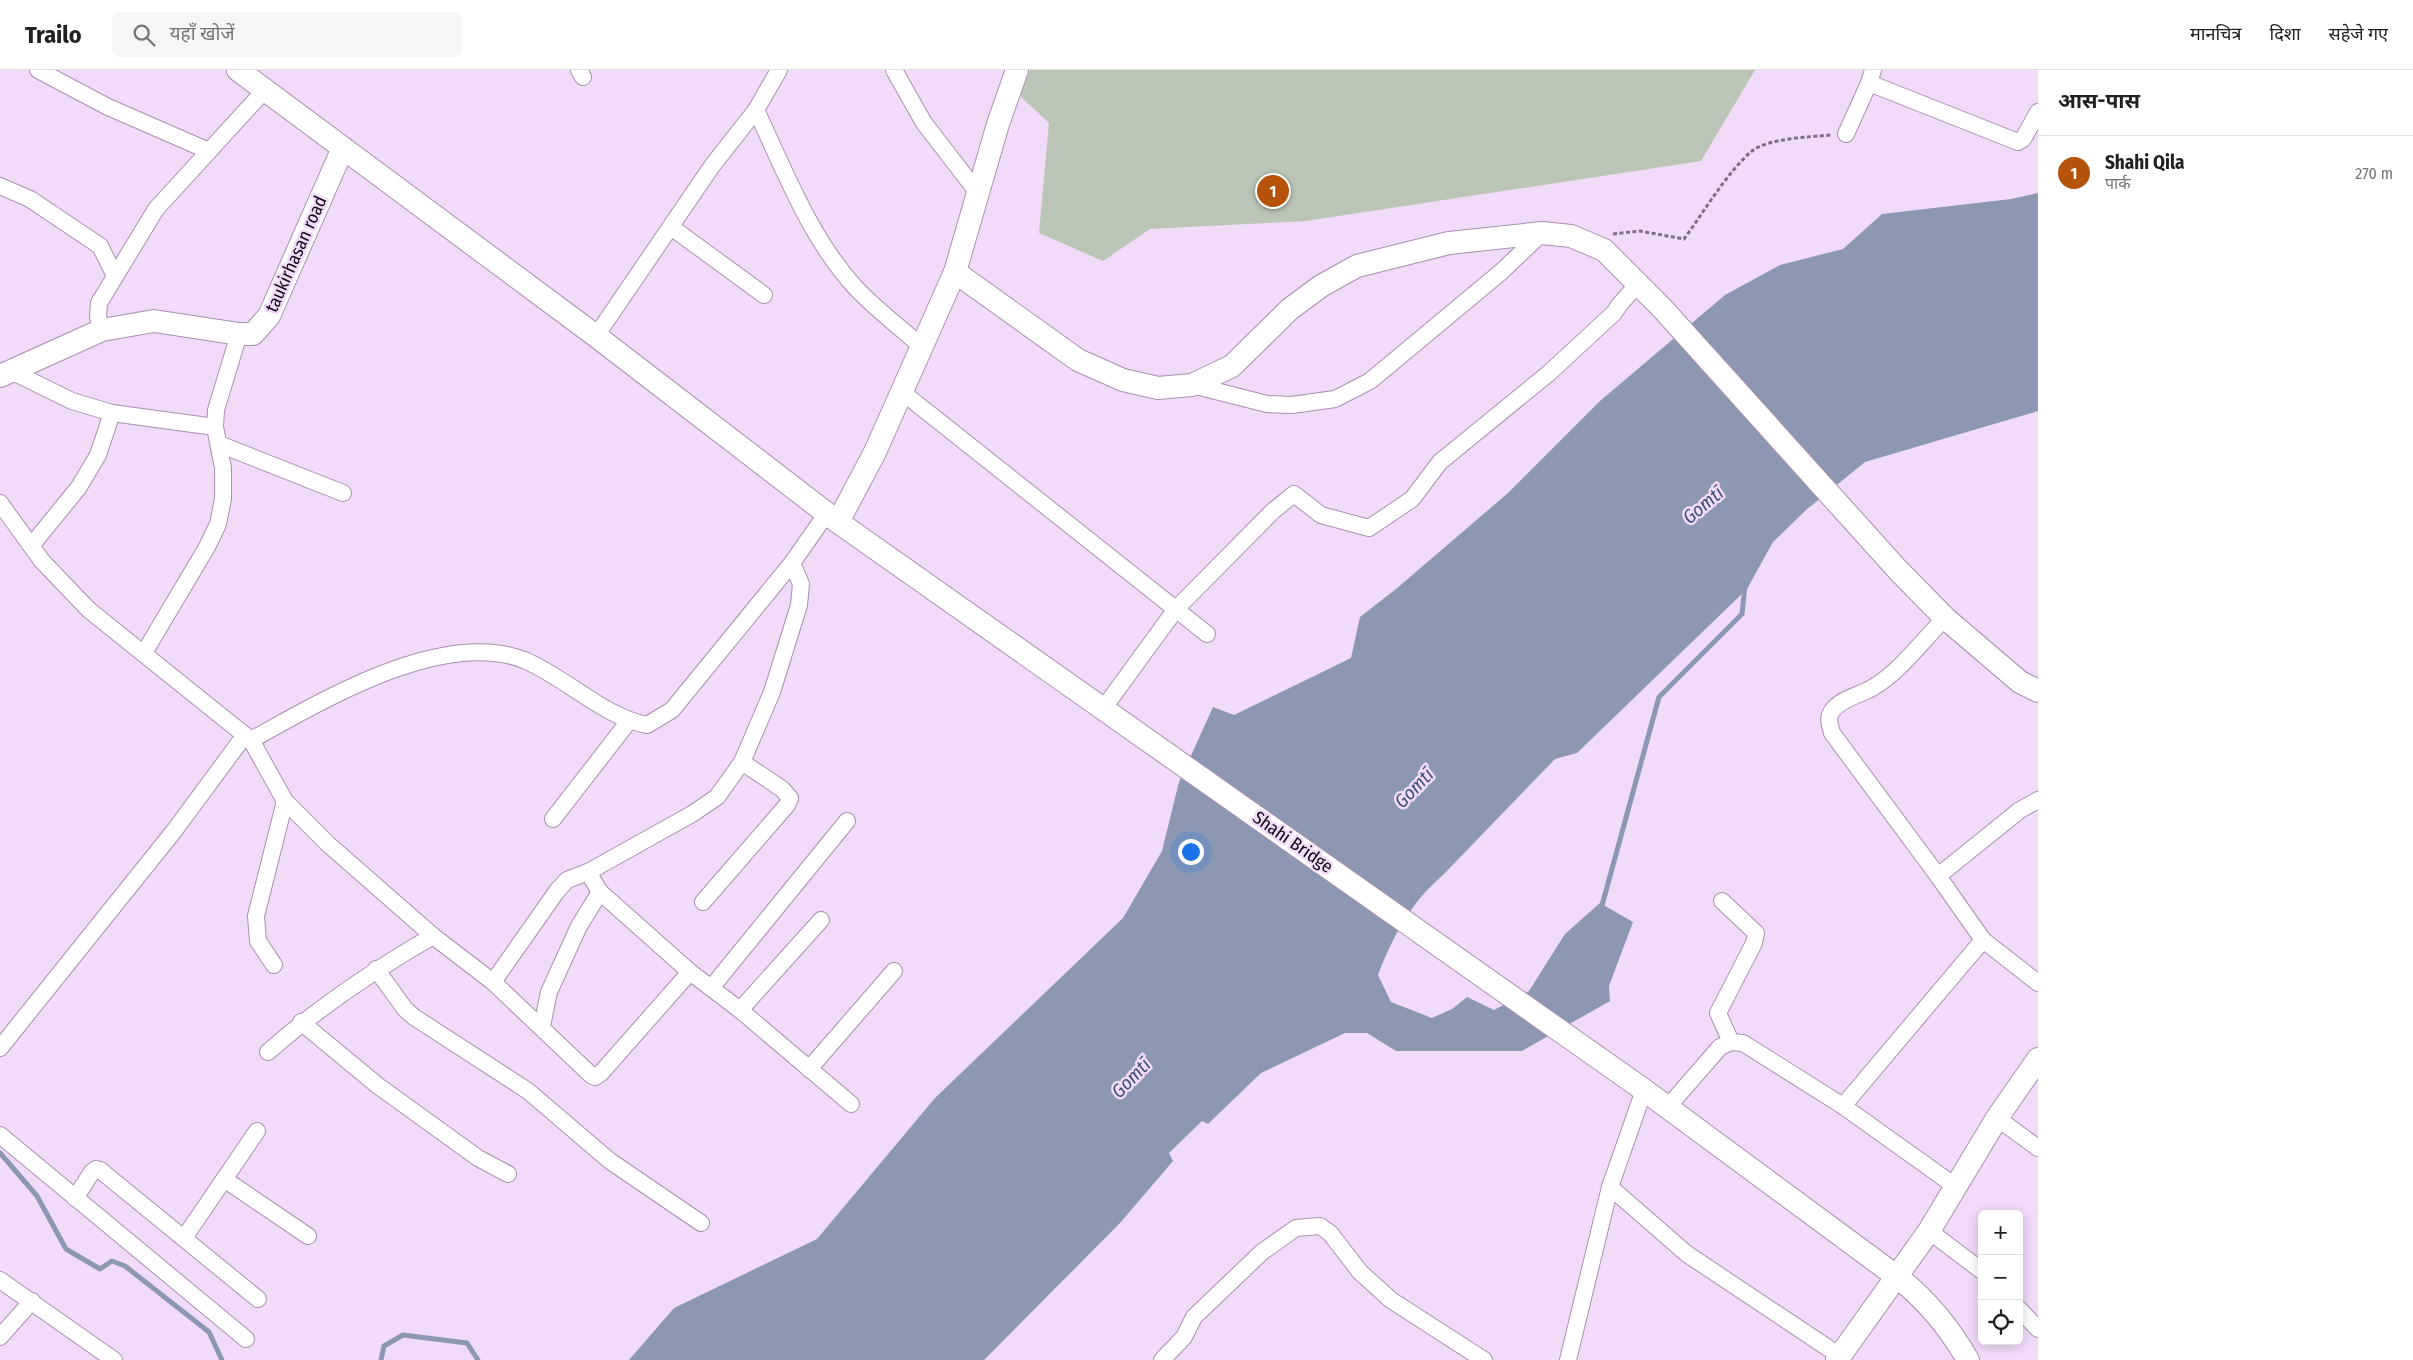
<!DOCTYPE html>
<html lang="hi">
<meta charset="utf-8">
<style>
body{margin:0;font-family:"Fira Sans Condensed","Noto Sans Devanagari",sans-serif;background:#f6f6f6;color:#202124}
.controls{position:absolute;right:15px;bottom:15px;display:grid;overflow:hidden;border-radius:8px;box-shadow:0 2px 12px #0003}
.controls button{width:45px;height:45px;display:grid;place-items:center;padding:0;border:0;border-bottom:1px solid #e0e0e0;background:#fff;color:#202124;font:25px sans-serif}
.you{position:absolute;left:1190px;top:781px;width:18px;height:18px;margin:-12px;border:4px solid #fff;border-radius:50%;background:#1a73e8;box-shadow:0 0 0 8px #1a73e833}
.badge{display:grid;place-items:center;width:32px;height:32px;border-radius:50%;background:#b45309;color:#fff;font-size:16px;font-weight:700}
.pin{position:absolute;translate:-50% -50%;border:2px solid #fff;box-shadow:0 1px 5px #0006}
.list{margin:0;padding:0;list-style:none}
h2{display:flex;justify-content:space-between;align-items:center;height:65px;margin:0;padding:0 20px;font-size:21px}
h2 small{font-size:16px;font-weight:400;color:#757577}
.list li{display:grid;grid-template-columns:32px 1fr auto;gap:15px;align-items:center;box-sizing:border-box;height:75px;padding:0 20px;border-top:1px solid #e0e0e0}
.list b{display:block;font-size:19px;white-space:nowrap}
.list p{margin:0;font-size:16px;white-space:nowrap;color:#757577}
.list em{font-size:16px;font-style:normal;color:#757577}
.icon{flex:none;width:28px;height:28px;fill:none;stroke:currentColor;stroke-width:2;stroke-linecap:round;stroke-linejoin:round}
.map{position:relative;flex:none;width:2038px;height:1290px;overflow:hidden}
header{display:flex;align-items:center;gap:30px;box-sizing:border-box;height:70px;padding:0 25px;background:#fff;border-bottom:1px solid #e0e0e0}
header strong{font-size:24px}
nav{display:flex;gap:28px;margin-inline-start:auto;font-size:18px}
.search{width:350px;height:45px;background:#f6f6f6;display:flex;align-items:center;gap:12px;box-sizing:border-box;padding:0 18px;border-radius:8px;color:#757577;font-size:19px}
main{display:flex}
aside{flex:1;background:#fff}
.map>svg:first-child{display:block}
</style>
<header>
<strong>Trailo</strong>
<div class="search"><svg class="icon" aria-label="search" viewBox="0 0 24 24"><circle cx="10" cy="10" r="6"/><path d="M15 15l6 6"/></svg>यहाँ खोजें</div>
<nav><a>मानचित्र</a><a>दिशा</a><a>सहेजे गए</a></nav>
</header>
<main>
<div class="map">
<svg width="2038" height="1290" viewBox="0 0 2038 1290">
<rect width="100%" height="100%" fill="#f2daf9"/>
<polygon fill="#bbc5b5" points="1030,0 1755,0 1701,91 1306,151 1150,159 1103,191 1039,163 1049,53 1020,26"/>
<path fill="#8c98b2" d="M2038,123V341L1865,392L1806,440L1773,472L1747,519L1577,683L1555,689L1443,805C1411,832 1393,866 1378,905L1391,932L1432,948L1452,939L1467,927L1494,940L1529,921L1565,864L1600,833L1633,852L1609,916L1610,931L1522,981H1396L1367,963H1345L1261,1003L1208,1054L1202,1051L1169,1083L1173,1091L1120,1153L984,1290H629L674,1238L817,1169L935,1028L1123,848L1162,781L1179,712L1213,637L1234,645L1351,588L1360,547L1396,519L1508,423L1600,331L1725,225L1780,195L1843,179L1882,144L2011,129Z"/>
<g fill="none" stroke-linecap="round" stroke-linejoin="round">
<g stroke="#8c98b2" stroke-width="5">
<polyline points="1601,839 1659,627 1742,544 1745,515"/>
<polyline points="0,1083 37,1126 66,1179 100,1199 112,1191 125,1196 209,1262 222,1290"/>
<polyline points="381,1290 384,1276 403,1265 467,1273 478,1290"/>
</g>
<g stroke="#a891ae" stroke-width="18">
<g id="street">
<polyline points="38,0 108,37 209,81"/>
<polyline points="579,0 583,7"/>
<polyline points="894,0 924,53 978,123"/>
<polyline points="1869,13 2018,72 2023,69 2038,42"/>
<path d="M756,40C784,99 809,166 854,216C874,238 900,257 922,277"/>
<polyline points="1846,64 1869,13 1873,0"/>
<polyline points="0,116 30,129 100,176 115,206"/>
<polyline points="671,157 764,225"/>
<polyline points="102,260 98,247 99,233 156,139 264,21"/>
<polyline points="596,266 712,96 756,40 779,0"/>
<polyline points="11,301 72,331 112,343 215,357"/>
<polyline points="1192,315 1267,334 1292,335 1335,329 1370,311 1501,202 1542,163"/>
<polyline points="902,322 1207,564"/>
<polyline points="219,374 343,423"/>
<polyline points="0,433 42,491 89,540 251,670 285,731 328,774 433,866 493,912 591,1005 595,1007 601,1003 690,902"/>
<polyline points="31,476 79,417 98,385 112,343"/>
<path d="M1945,548C1922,571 1900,602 1872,618C1860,625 1840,629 1832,641C1827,648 1830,655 1832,663L1938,806L1983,870L2038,913"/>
<polyline points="144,583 207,477 218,454 223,429 223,398 215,357 216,340 239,264"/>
<polyline points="1103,639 1176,539 1273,441 1294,424 1321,445 1369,458 1412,429 1440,392 1549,303 1614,243 1620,234 1638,214"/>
<path d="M251,670C322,631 442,558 524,590C567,608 602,646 647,655L672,640L792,493L827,443"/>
<polyline points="553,749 629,651"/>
<polyline points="588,802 600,822 690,902 740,940 851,1034"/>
<polyline points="1938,806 2020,740 2038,730"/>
<polyline points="1722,831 1756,863 1754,873 1718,943 1731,972"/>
<polyline points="703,832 787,735 790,728 782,719 742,692"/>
<polyline points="274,895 258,871 256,846 285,731"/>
<polyline points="376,899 405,939 414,947 528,1021 610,1091 701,1153"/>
<polyline points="493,912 557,821 567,810 588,802 692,744 717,727 742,692 772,622 799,535 801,514 792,493"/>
<polyline points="711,918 847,751"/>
<polyline points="740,940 821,850"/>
<polyline points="301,952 377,1015 478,1088 508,1104"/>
<polyline points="542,956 549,922 579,856 600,822"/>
<polyline points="0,978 174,761 245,665"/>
<path d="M268,982C319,937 374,900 433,866"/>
<polyline points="809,999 894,901"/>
<polyline points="1843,1036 1983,870"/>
<polyline points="1667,1038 1720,977 1731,972 1743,973 1843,1036 1955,1116"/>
<polyline points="1997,1048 2038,1078"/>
<polyline points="0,1065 246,1269"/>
<polyline points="224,1109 308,1166"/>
<polyline points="1610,1117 1687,1184 1840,1286"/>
<polyline points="75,1128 92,1102 96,1099 100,1100 258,1229"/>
<polyline points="1929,1161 1982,1201"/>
<polyline points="184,1168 257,1061"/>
<polyline points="0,1210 114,1290"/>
<polyline points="2019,1239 2038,1259"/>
<polyline points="0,1267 32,1231"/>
<polyline points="1162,1290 1184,1267 1194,1247 1262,1182 1296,1158 1320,1156 1330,1163 1360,1202 1391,1230 1484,1290"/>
<polyline points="1568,1290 1610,1117 1644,1020"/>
</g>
</g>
<g stroke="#a891ae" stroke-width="24">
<g id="secondary">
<path d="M238,0L596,266L838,452L1644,1020L1896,1206C1926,1229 1949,1257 1968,1290"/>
<polyline points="955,202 1078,290 1123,310 1158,318 1192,315 1232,296 1290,239 1321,216 1357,196 1449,173 1542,163 1571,166 1604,180 1662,238 1897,499 1945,548 2020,612 2038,621"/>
<polyline points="0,306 102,260 154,251 239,264 253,264 269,246 343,78"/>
<polyline points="838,452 875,382 955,202 998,54 1017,0"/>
<polyline points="1837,1290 1929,1161 1997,1048 2038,989"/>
</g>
</g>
<path stroke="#7e6f83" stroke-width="3" stroke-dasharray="4 2.5" stroke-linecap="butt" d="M1613,164L1640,161L1684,169C1704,142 1727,102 1752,81C1769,68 1810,67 1831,65"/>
<use href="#street" stroke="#fff" stroke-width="16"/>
<use href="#secondary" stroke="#fff" stroke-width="22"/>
</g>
<g text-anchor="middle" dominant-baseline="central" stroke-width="5" stroke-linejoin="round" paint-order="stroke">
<g font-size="18" fill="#100812" stroke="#f2daf9">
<text transform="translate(296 184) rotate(-66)">taukirhasan road</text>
<text transform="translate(1293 772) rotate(35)">Shahi Bridge</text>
</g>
<g font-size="19" font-style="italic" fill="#3d4f77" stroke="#f2daf9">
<text transform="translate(1703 435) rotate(-40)">Gomtī</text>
<text transform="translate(1414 718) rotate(-46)">Gomtī</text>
<text transform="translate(1131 1008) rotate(-46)">Gomtī</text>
</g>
</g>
</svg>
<div class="controls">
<button>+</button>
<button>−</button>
<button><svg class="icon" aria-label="locate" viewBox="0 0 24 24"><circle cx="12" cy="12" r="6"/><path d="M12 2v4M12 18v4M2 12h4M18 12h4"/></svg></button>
</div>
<div class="you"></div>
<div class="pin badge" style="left:1273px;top:121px">1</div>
</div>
<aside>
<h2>आस-पास<small></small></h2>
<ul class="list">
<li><span class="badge">1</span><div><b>Shahi Qila</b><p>पार्क</p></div><em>270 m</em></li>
</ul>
</aside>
</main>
